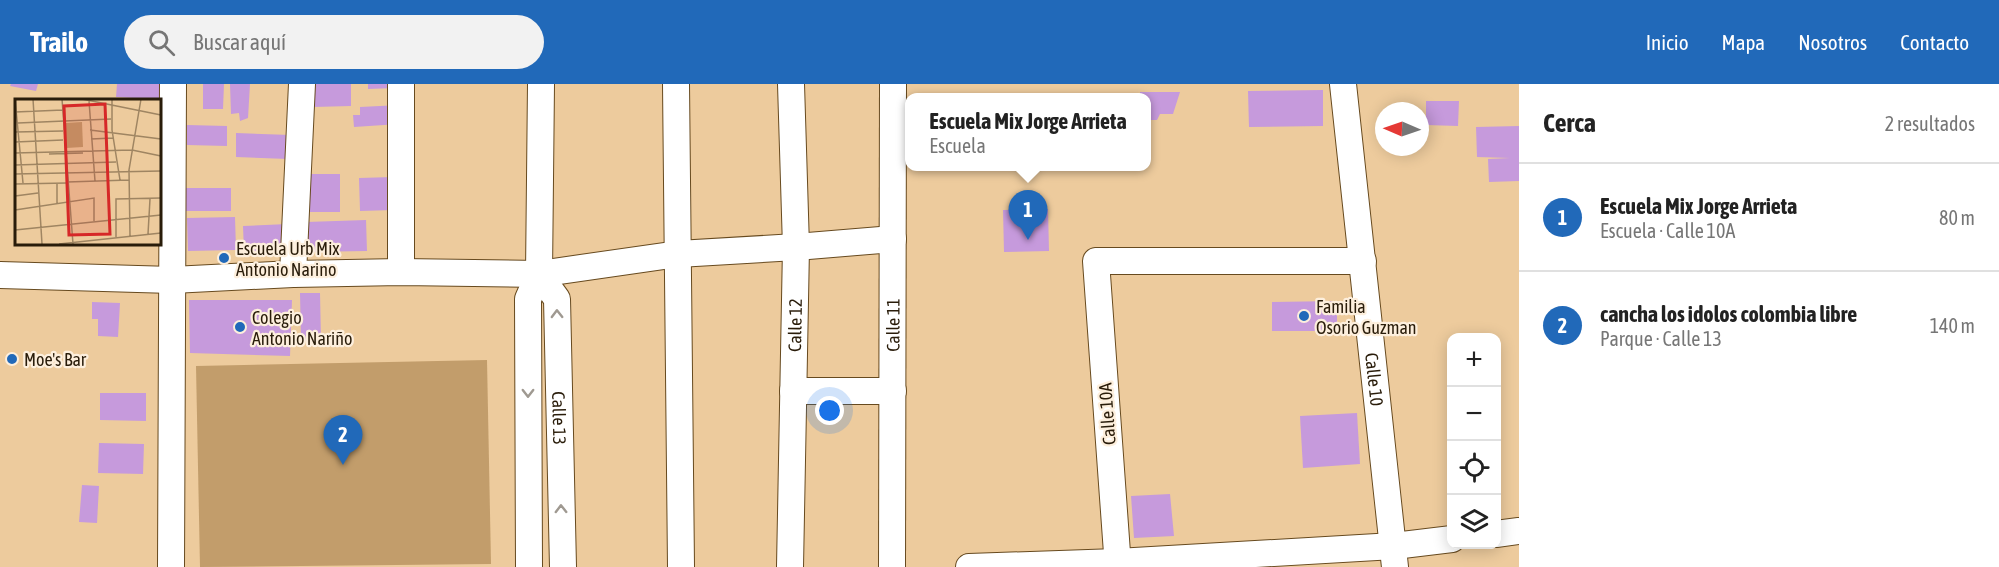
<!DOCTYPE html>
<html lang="es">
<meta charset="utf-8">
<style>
body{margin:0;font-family:"Asap Condensed",sans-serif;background:#f2f2f2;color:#222}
.controls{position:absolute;right:18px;bottom:18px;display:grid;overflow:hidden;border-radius:12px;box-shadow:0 3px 15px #0003}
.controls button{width:54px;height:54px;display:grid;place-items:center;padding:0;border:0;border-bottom:2px solid #e0e0e0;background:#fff;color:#222;font:30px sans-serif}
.compass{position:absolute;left:1375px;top:18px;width:54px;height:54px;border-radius:50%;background:#fff;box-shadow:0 3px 15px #0003;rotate:272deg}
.you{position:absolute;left:830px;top:327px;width:21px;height:21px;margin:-15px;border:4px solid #fff;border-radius:50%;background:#1a73e8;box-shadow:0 0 0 9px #1a73e833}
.badge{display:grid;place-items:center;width:39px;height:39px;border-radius:50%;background:#2169b9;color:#fff;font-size:20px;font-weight:700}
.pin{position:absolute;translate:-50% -50px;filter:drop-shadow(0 2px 3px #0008)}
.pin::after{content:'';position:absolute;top:32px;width:21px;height:18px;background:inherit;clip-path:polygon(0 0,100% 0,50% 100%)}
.popup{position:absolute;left:905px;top:9px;width:246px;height:78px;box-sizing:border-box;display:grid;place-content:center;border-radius:12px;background:#fff;filter:drop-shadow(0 2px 4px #0005);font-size:20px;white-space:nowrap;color:#767676}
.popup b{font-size:22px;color:#222}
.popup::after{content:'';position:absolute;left:50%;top:100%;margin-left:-12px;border:12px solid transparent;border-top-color:#fff}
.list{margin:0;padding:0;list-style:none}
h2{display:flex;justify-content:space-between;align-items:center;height:78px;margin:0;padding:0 24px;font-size:26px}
h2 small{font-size:20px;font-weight:400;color:#767676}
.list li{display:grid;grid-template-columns:39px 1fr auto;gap:18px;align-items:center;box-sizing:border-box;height:108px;padding:0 24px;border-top:2px solid #e0e0e0}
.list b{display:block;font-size:22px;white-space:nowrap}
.list p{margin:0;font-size:20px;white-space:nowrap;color:#767676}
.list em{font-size:20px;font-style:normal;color:#767676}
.icon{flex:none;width:33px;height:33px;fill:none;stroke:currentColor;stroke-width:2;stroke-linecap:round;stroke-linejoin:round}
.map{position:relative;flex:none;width:1519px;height:483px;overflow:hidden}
header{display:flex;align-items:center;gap:36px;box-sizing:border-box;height:84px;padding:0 30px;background:#2169b9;color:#fff}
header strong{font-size:28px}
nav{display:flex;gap:33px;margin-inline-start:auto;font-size:21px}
.search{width:420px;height:54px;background:#f2f2f2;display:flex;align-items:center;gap:15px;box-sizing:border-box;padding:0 21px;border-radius:33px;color:#767676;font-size:22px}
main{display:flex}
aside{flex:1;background:#fff}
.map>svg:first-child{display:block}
</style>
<header>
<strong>Trailo</strong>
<div class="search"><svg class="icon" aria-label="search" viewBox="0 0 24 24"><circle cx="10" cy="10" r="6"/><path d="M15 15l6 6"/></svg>Buscar aquí</div>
<nav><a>Inicio</a><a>Mapa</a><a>Nosotros</a><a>Contacto</a></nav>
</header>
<main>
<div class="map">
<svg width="1519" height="483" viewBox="0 0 1519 483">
<rect width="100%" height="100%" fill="#edcb9d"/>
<polygon fill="#c29d6b" points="487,276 491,480 200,483 196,282"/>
<g fill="#c69adc">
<polygon points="11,0 38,0 36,7 10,2"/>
<polygon points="117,0 168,0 167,16 116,13"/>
<polygon points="203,0 224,0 223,25 203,25"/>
<polygon points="230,0 250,0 248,34 240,37 239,29 231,30"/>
<polygon points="312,0 351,0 351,22 313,23"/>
<polygon points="368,0 395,0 395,4 368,5"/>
<polygon points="1323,6 1323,42 1249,43 1248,7"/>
<polygon points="1140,8 1180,8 1173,30 1160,30 1157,36 1149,36 1149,30 1146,30 1146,14 1140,14"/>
<polygon points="1426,17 1459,17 1458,42 1426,41"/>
<polygon points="400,21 399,40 354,43 353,31 360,31 360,23"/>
<polygon points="187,41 227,42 227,62 187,61"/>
<polygon points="1519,42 1519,97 1489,98 1488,75 1510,74 1477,73 1476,43"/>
<polygon points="236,49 291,51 288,75 236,73"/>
<rect x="310" y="90" width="30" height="38"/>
<polygon points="393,93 394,126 360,127 359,94"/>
<rect x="183" y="104" width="48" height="23"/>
<polygon points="1048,125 1049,167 1004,168 1003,126"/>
<polygon points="235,133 236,166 188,167 187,134"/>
<polygon points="366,136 367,167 307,168 306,138"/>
<polygon points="288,140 289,166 244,168 243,142"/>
<polygon points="300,209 320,209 321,257 301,257"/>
<polygon points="189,216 292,216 290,272 190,269"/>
<polygon points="1337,217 1337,247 1272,247 1272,218"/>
<polygon points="92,218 120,219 118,253 98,252 98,235 92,235"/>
<polygon points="100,309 146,309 146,337 100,336"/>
<polygon points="1357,329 1360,380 1303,384 1300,332"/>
<polygon points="99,359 144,360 143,390 98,389"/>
<polygon points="82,401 99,402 97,439 79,438"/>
<polygon points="1170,410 1174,452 1134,454 1131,412"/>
</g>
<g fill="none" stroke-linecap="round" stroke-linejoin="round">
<g stroke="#674a1f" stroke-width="28">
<g id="street">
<polyline points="676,0 681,483"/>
<path id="s1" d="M1343,0L1395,483"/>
<polyline points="401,188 401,0"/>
<polyline points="293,190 302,0"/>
<path id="s2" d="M539,190L557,215L563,483"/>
<polyline points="0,191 172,196 293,190 401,188 539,190 678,170 796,163 893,155"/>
<polyline points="793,307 893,307"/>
<polyline points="1496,450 1519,447"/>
<polyline points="171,483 173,0"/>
<polyline points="529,483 528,215 539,190 541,0"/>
<path id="s3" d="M790,483L796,163L791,0"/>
<path id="s4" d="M892,483L893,0"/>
<polyline points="969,483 1117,478 1394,462 1452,455"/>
<polyline points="1118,483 1096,177 1363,177"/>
</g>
</g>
<use href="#street" stroke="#fff" stroke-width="26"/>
</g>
<defs><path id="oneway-chevron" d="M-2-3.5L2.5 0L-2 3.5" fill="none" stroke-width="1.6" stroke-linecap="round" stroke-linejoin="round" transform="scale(1.5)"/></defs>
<g stroke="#9f9991">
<use href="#oneway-chevron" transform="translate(557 230) rotate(-91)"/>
<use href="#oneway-chevron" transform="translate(528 309) rotate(90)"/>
<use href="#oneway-chevron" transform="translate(561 425) rotate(-91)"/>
</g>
<g fill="#2169b9" stroke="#fdefdd" stroke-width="2">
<circle cx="224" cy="174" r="6"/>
<circle cx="1304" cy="232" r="6"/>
<circle cx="240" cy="243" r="6"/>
<circle cx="12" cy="275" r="6"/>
</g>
<g text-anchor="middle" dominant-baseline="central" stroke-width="4.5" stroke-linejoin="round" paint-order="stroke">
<g font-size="18" fill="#291c0a" stroke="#fdefdd" text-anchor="start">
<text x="236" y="164">Escuela Urb Mix<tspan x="236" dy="21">Antonio Narino</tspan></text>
<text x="1316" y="222">Familia<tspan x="1316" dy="21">Osorio Guzman</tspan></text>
<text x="252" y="233">Colegio<tspan x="252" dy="21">Antonio Nariño</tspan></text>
<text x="24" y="275">Moe's Bar</text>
</g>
<g font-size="18" fill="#291c0a" stroke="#fdefdd">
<text stroke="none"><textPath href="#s3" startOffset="242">Calle 12</textPath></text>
<text stroke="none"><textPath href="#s4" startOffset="242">Calle 11</textPath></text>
<text stroke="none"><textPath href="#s1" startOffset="297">Calle 10</textPath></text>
<text transform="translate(1107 330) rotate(-94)">Calle 10A</text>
<text stroke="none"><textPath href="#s2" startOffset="150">Calle 13</textPath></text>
</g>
</g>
<g transform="translate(15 15)">
<rect width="146" height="146" fill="#edcb9d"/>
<path d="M67,23L68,48L51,49L50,24Z" fill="#c29d6b"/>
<path fill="none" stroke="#9f8562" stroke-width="1.5" d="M0,0L8,84M18,0L27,145M47,0L58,145M67,0L146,16M97,0V31L105,81M74,2L80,82M0,13L48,11M3,24L96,20M75,31L146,40M0,33L48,32M76,40L98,39M0,43L48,41M0,54L117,51L146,57M34,55L68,54M0,66L101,63M0,75L146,72M52,83L114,81M42,84V104M0,85L52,84M0,97L23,94M0,111L79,99V122M0,131L146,116M133,135L135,100M115,137L114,71L126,0M101,138V100L146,99M44,145L146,134"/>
<path fill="#d62828" fill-opacity="0.15" stroke="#d62828" stroke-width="3" d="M90,5L95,135L54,136L49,7Z"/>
<rect width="146" height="146" fill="none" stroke="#291c0a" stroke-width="3"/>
</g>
</svg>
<div class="controls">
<button>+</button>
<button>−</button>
<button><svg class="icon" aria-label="locate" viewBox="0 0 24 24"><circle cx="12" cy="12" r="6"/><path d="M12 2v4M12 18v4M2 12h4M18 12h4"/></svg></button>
<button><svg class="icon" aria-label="layers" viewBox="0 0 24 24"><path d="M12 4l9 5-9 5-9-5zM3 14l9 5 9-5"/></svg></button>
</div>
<svg class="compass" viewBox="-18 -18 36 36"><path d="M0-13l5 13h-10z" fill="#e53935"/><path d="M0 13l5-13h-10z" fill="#767676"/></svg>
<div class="you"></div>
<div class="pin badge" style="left:1028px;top:156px">1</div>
<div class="popup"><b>Escuela Mix Jorge Arrieta</b>Escuela</div>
<div class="pin badge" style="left:343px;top:381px">2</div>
</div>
<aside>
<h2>Cerca<small>2 resultados</small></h2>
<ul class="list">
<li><span class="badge">1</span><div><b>Escuela Mix Jorge Arrieta</b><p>Escuela · Calle 10A</p></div><em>80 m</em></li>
<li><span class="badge">2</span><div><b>cancha los idolos colombia libre</b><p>Parque · Calle 13</p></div><em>140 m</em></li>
</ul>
</aside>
</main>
